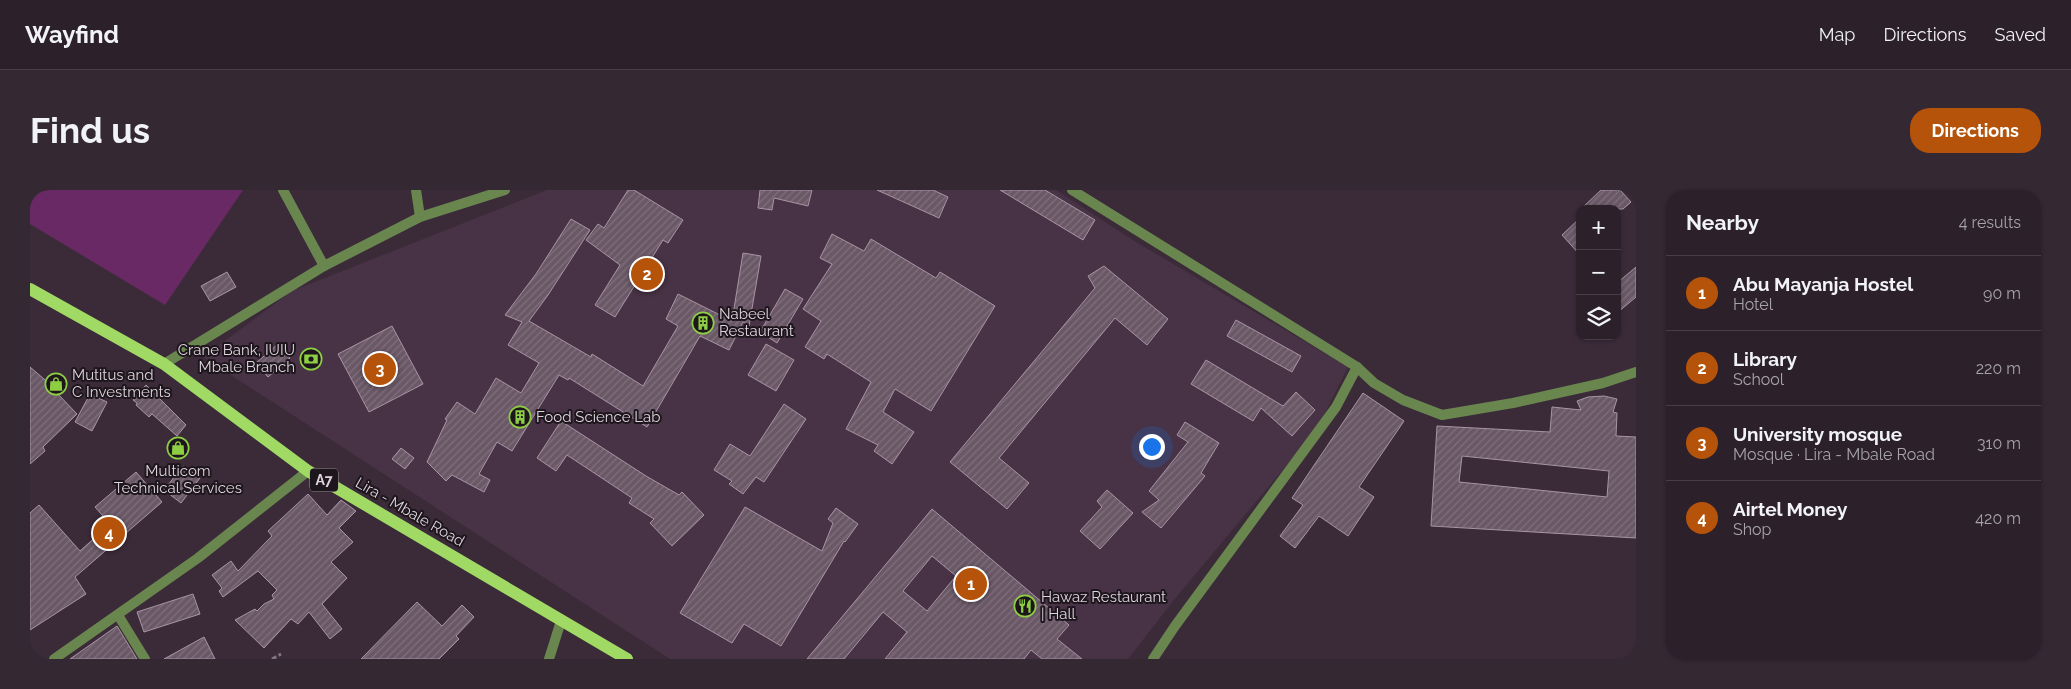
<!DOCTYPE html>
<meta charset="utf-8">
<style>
body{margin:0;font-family:Raleway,sans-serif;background:#342833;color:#f1f3f6}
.controls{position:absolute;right:15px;top:15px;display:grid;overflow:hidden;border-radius:10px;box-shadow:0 1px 4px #0004}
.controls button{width:45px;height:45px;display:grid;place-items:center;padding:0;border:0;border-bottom:1px solid #483e47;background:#2c202b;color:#f1f3f6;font:25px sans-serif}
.you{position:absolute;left:1121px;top:256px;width:18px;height:18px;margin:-12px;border:4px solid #fff;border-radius:50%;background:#1a73e8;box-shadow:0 0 0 8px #1a73e833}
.badge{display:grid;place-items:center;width:32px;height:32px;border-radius:50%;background:#b45309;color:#fff;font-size:16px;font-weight:700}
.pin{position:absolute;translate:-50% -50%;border:2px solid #fff;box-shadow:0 1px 5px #0006}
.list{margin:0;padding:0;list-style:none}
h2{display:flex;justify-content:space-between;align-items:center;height:65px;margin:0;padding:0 20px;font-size:21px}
h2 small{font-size:16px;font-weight:400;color:#a6a3a9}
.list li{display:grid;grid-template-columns:32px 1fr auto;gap:15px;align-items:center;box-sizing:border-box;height:75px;padding:0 20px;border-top:1px solid #483e47}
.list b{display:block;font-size:19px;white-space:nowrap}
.list p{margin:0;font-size:16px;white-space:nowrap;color:#a6a3a9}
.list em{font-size:16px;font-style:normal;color:#a6a3a9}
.icon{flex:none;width:28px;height:28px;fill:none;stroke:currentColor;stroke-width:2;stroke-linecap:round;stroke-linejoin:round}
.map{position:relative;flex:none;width:1606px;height:469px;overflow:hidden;border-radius:20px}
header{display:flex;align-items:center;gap:30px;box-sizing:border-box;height:70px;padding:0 25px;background:#2c202b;border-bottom:1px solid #483e47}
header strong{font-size:24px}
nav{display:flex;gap:28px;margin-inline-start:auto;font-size:18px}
.intro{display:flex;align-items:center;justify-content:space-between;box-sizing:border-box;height:120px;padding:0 30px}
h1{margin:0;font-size:35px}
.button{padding:12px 22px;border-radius:20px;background:#b45309;color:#fff;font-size:18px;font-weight:700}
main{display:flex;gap:30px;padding:0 30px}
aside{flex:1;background:#2c202b;border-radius:20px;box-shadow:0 1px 4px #0004}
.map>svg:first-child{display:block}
</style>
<header>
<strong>Wayfind</strong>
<nav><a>Map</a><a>Directions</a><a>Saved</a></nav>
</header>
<div class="intro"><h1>Find us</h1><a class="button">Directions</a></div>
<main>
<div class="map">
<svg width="1606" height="469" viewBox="0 0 1606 469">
<defs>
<pattern id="building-hatch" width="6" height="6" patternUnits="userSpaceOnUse" patternTransform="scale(1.25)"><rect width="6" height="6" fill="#6a5867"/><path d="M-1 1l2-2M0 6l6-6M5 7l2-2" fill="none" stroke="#7f6f7c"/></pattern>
</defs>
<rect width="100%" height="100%" fill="#3b2b39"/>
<polygon fill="#483245" points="517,0 1026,0 1106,52 1318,177 1287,239 1147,406 1098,469 640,469 173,167 262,101"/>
<polygon fill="#692964" points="0,0 213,0 135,115 0,34"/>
<g fill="url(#building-hatch)" stroke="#a894a5" fill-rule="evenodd">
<polygon points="598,0 604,0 653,30 638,53 633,50 585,127 565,115 590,75 556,50 568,34 574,38"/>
<polygon points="730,0 782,0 778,16 744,8 742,20 728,18"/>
<polygon points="847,0 903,0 918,7 909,28"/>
<polygon points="970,0 1015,0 1065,30 1053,50"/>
<polygon points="1571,0 1590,0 1601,12 1593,19 1551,19"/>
<polygon points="1550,28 1550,65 1532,45"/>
<polygon points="541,29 560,40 518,105 499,131 561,167 562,164 613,196 648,136 636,129 648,104 702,131 713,63 731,66 719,136 713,132 699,160 670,146 617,237 539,188 538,190 529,185 482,261 467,252 449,284 460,290 454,302 422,285 416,291 397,272 417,230 415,229 427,212 445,224 466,188 491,203 509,173 478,155 492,132 475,125 506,84"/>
<polygon points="802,44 834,61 841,49 906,88 910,82 965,116 901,221 865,199 853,222 884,242 862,274 844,261 848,255 816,239 841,192 797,164 794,169 775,157 791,131 773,119 802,74 790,68"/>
<polygon points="1074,76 1138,129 1117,155 1085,128 969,268 999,293 977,319 920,272 1065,98 1058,86"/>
<polygon points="1606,77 1606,107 1587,123 1587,93"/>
<polygon points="197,82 206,97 180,111 171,96"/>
<polygon points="755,99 773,109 747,153 730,142"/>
<polygon points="1206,130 1271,166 1262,182 1197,146"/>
<polygon points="362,136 393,194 339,222 308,164"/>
<polygon points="248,154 260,168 238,187 226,173"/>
<polygon points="736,154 764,170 746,201 718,185"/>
<polygon points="1176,170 1253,216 1266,202 1285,220 1262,246 1231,218 1223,231 1161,194"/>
<polygon points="0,177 28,201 27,203 47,224 13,257 15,261 0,274"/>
<polygon points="116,195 156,235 147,246 122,224 119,227 106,215 107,213 103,210"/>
<polygon points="1333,203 1374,231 1329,297 1344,307 1318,346 1289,326 1265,358 1250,346 1273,315 1262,308"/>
<polygon points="60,204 77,212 62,241 45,232"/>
<path d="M1574,206L1587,209L1583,222L1587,223L1586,246L1606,247V348L1401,336L1407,236L1520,242L1522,217L1551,220L1547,211L1558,207ZM1432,266L1579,281L1577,307L1429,292Z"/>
<polygon points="754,214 776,229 734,292 726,287 713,304 699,294 702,291 684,280 700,254 720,266"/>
<polygon points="531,231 616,286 649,305 652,302 674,325 642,356 620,333 624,329 599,313 602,308 537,265 526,281 507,268"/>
<polygon points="1155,232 1189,253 1171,283 1175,286 1131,338 1112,322 1129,310 1119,301 1158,252 1147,245"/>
<polygon points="371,258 384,268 375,279 362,269"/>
<polygon points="153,276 170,288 151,313 134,300"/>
<polygon points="106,282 132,312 45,387 56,404 0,440 0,323 9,315 50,361 80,334 65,317"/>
<polygon points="1077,300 1103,323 1070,359 1050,341 1072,317 1067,311"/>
<polygon points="278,304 297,325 311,310 326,321 309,338 323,352 301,372 317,388 292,414 312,439 300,449 279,422 268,434 261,429 234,458 205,430 225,419 227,421 234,414 244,409 242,405 247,400 228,381 193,407 189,401 192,398 182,385 201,371 208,381 242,346 238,341"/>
<polygon points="715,317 792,361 803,333 798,329 806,318 828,334 815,352 814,351 751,456 714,434 702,453 650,423"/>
<path d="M902,319L1039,435L1027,449L1052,469H1012L1001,460L994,469H855L877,442L853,422L814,469H777ZM902,366L926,386L897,421L873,401Z"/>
<polygon points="163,404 170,424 114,442 107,422"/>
<polygon points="387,412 412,436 432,415 444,427 426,446 429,449 409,469 331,469"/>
<polygon points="87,436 107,469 40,469"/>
<polygon points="174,447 185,469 134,469"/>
</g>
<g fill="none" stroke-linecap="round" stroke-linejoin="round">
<polyline stroke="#817480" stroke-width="3" stroke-dasharray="5 2.5" stroke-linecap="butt" points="242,469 251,464"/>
<g stroke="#6a864f" stroke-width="10">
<polyline points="253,0 294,76"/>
<polyline points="386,0 390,27"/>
<polyline points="1042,0 1327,177 1306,217 1145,436 1123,469"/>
<polyline points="134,174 294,76 390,27 475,0"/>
<polyline points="1327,177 1344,193 1373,210 1412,225 1483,213 1573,193 1606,182"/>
<polyline points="88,425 115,469"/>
<polyline points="24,469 168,368 278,281"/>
<polyline points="519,469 531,431"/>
</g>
<polyline stroke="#a0da64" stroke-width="12" points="0,99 134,174 278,281 597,469"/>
</g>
<defs>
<g id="building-ring" transform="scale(1.125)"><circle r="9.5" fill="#1e161d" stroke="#8ece43" stroke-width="1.5"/><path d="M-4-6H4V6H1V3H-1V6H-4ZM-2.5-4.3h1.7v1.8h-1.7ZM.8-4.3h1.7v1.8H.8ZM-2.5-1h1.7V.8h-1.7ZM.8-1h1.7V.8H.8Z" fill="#8ece43"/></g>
<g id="bank-ring" transform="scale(1.125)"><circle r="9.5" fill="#1e161d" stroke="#8ece43" stroke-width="1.5"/><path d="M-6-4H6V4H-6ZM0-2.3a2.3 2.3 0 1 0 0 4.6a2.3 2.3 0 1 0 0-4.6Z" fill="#8ece43"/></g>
<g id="shop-ring" transform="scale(1.125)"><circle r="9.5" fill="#1e161d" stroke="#8ece43" stroke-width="1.5"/><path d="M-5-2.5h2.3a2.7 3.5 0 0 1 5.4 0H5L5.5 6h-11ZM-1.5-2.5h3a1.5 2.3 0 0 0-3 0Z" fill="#8ece43"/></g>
<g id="restaurant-ring" transform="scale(1.125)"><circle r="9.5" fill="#1e161d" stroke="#8ece43" stroke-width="1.5"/><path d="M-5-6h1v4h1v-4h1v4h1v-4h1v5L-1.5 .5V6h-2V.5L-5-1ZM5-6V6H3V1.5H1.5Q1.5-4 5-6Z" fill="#8ece43"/></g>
</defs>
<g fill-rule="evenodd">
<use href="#building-ring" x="673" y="133"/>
<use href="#bank-ring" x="281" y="169"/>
<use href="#shop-ring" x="26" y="194"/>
<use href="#building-ring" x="490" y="227"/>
<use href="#shop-ring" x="148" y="258"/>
<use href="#restaurant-ring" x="995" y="416"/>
</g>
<g text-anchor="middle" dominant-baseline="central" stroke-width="4" stroke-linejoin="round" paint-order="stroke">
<rect fill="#1e161d" stroke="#a49ba3" stroke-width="1" x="280" y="278.5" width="28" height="23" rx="4"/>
<g font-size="14" font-weight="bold" fill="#ded4dd">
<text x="294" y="290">A7</text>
</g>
<g font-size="15" fill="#ded4dd" stroke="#1e161d" text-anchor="start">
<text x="689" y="124">Nabeel<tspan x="689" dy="17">Restaurant</tspan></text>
<text x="265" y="160" text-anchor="end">Crane Bank, IUIU<tspan x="265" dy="17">Mbale Branch</tspan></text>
<text x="42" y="185">Mutitus and<tspan x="42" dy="17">C Investments</tspan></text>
<text x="506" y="227">Food Science Lab</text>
<text x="148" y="281" text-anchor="middle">Multicom<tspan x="148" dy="17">Technical Services</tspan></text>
<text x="1011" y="407">Hawaz Restaurant<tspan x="1011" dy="17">| Hall</tspan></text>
</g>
<g font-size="15" fill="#ded4dd" stroke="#1e161d">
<text transform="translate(380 322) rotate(30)">Lira - Mbale Road</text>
</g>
</g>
</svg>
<div class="controls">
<button>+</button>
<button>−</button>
<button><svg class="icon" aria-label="layers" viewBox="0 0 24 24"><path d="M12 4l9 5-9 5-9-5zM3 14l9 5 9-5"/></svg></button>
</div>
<div class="you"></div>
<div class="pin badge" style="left:941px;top:394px">1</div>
<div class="pin badge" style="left:617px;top:84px">2</div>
<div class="pin badge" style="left:350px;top:179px">3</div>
<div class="pin badge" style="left:79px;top:343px">4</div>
</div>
<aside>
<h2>Nearby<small>4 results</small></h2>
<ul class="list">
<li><span class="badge">1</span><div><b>Abu Mayanja Hostel</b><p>Hotel</p></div><em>90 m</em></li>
<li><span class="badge">2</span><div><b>Library</b><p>School</p></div><em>220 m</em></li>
<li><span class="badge">3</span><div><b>University mosque</b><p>Mosque · Lira - Mbale Road</p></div><em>310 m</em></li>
<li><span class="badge">4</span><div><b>Airtel Money</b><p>Shop</p></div><em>420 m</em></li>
</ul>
</aside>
</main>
